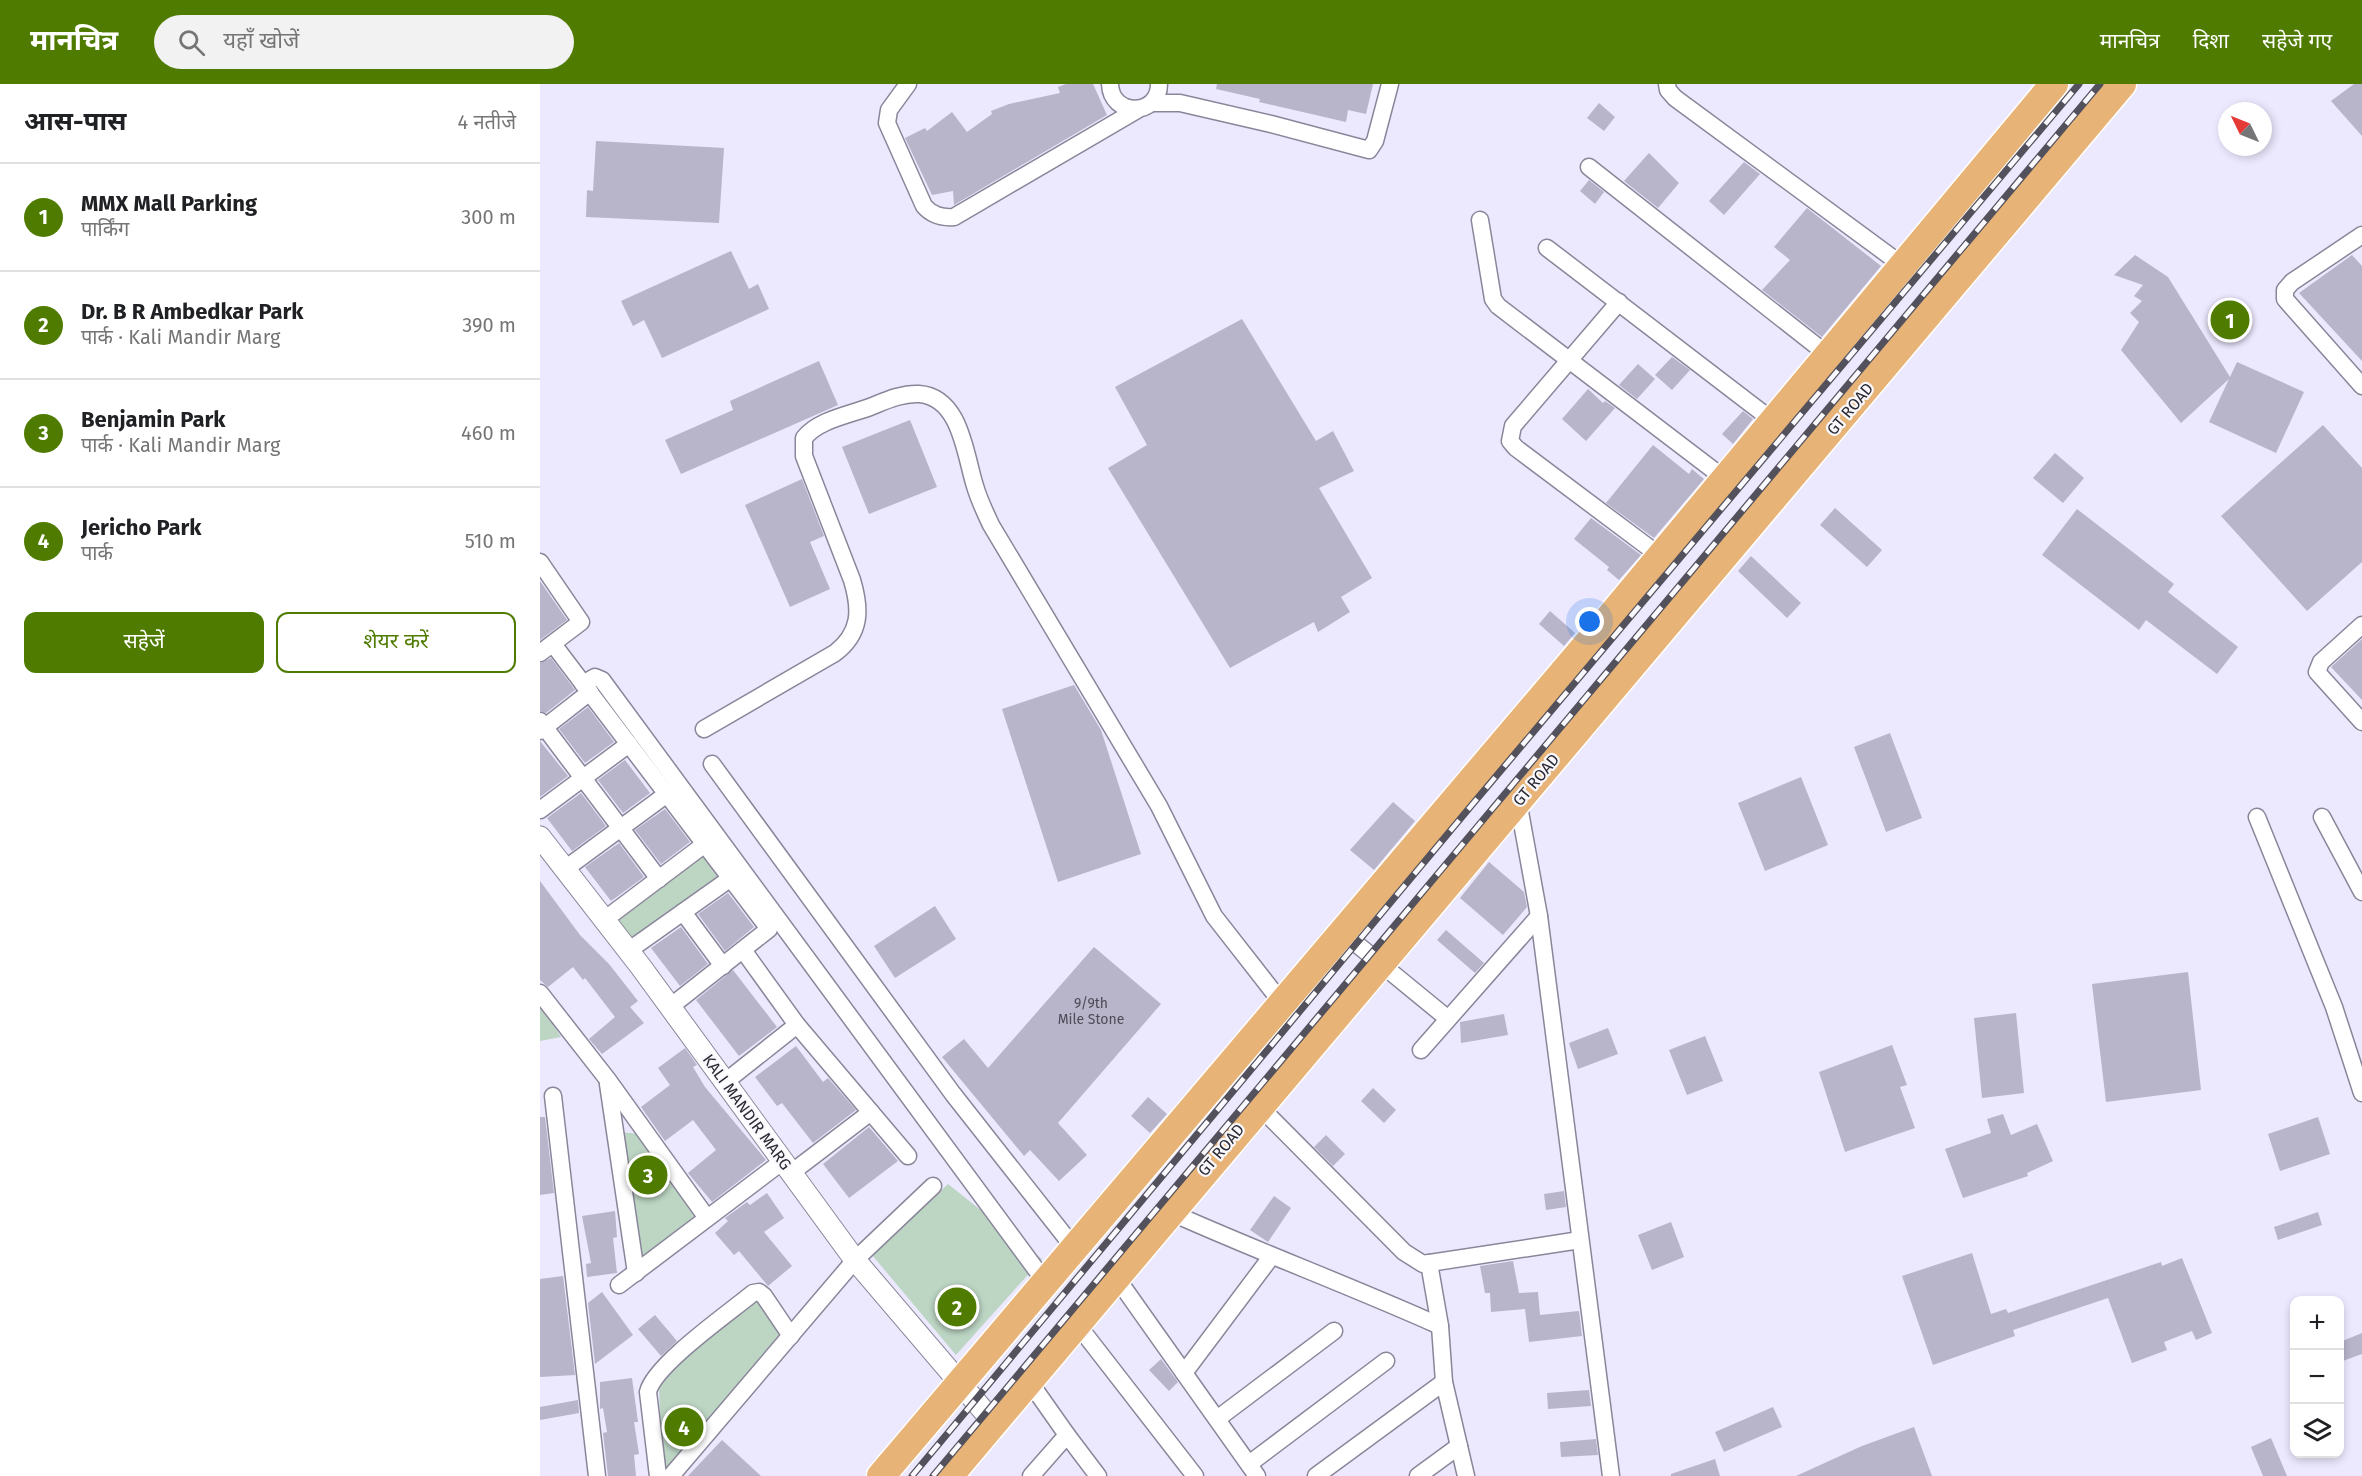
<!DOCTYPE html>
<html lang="hi">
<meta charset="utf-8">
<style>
body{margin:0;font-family:"Fira Sans","Noto Sans Devanagari",sans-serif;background:#f2f2f2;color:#202124}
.controls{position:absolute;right:18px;bottom:18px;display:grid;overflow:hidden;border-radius:12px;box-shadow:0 3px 9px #0003}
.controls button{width:54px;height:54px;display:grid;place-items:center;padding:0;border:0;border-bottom:2px solid #e0e0e0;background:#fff;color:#202124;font:30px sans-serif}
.compass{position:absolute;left:1678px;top:18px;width:54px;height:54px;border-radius:50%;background:#fff;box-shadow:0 3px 9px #0003;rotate:313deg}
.you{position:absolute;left:1050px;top:538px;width:21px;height:21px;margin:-15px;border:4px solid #fff;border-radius:50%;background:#1a73e8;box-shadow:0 0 0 9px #1a73e833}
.badge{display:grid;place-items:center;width:39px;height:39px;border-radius:50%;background:#4f7c00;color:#fff;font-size:20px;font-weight:700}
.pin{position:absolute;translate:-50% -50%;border:3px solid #fff;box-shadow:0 2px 6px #0006}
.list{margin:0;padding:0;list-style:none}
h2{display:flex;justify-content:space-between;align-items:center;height:78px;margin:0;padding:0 24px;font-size:26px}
h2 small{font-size:20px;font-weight:400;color:#757577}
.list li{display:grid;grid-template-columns:39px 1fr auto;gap:18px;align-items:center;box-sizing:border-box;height:108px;padding:0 24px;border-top:2px solid #e0e0e0}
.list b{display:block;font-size:22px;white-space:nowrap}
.list p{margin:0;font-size:20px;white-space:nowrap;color:#757577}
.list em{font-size:20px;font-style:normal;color:#757577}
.actions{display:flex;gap:12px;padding:18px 24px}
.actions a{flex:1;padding:14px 0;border:2px solid #4f7c00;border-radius:12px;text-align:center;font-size:21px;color:#4f7c00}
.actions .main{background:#4f7c00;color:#fff}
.icon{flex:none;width:33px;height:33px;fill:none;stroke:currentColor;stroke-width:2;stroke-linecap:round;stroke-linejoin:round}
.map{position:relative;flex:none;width:1822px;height:1392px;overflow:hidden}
header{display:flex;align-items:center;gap:36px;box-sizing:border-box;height:84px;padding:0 30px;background:#4f7c00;color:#fff}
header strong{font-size:28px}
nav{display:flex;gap:33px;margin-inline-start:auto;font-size:21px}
.search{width:420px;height:54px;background:#f2f2f2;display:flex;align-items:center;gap:15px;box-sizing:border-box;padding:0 21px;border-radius:33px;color:#757577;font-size:22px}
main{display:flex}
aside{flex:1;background:#fff}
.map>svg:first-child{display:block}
</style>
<header>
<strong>मानचित्र</strong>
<div class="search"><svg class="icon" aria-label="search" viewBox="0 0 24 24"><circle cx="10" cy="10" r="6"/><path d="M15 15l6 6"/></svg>यहाँ खोजें</div>
<nav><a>मानचित्र</a><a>दिशा</a><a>सहेजे गए</a></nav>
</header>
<main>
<aside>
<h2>आस-पास<small>4 नतीजे</small></h2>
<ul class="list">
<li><span class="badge">1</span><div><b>MMX Mall Parking</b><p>पार्किंग</p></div><em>300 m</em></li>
<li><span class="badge">2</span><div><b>Dr. B R Ambedkar Park</b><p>पार्क · Kali Mandir Marg</p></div><em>390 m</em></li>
<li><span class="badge">3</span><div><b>Benjamin Park</b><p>पार्क · Kali Mandir Marg</p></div><em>460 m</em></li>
<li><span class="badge">4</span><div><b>Jericho Park</b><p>पार्क</p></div><em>510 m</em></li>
</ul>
<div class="actions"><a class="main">सहेजें</a><a>शेयर करें</a></div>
</aside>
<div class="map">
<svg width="1822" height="1392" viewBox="0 0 1822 1392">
<rect width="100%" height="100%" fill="#ece8fe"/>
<g fill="#bdd6c4">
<polygon points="159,767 181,798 89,864 67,836"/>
<polygon points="0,920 21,953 0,957"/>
<polygon points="79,1048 101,1050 163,1133 98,1183"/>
<polygon points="408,1100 502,1175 416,1271 332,1171"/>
<polygon points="220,1212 246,1252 121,1392 119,1295"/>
</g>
<g fill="#b8b4c9">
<polygon points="526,0 553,0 567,31 414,121 413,107 392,111 365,54 385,44 387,47 412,28 427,48 452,30 451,27 469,20 520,9 518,3"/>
<polygon points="677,0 833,0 826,30 808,26 806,38 719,18 720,15 676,5"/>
<polygon points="1814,0 1822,0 1822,52 1791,17"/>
<polygon points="1059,19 1075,33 1064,47 1047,34"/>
<polygon points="56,57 184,64 179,139 46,133 47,106 53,107"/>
<polygon points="1109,69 1139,99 1118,124 1084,97"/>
<polygon points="1204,78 1220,90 1184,131 1169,117"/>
<polygon points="1049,96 1064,108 1055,120 1040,107"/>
<polygon points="1267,124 1341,182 1282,253 1222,206 1250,176 1234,163"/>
<polygon points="191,167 209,205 218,200 229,225 122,274 104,236 93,242 81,217"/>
<polygon points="1595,171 1628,193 1690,293 1697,278 1764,308 1736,369 1669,338 1689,295 1641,339 1581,266 1599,238 1590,229 1602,217 1594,212 1603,201 1574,191"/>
<polygon points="1812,171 1822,182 1822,277 1759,209"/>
<polygon points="702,235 776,357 793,347 814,387 779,404 832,494 801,513 810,528 778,548 774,538 690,584 568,384 607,361 575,303"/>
<polygon points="1132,273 1150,286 1132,306 1115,291"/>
<polygon points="279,277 298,321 141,390 125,356 193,326 190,317"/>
<polygon points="1098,280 1115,295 1097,315 1079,301"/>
<polygon points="1048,305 1063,319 1065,317 1075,324 1046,357 1022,335"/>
<polygon points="1203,327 1213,335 1193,360 1182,350"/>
<polygon points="370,336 397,403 329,430 302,363"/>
<polygon points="1783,341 1822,384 1822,478 1767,527 1681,432"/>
<polygon points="1113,361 1149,390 1152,385 1164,395 1114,454 1066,419"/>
<polygon points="1515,369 1544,394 1523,419 1493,394"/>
<polygon points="262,395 284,452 270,458 290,505 250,523 205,421"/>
<polygon points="1295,424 1342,466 1327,483 1280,441"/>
<polygon points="1537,425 1634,500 1628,508 1698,563 1677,590 1606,536 1599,546 1502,471"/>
<polygon points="1051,434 1101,471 1079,496 1067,486 1069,483 1034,455"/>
<polygon points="1211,472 1261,519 1247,534 1198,487"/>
<polygon points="0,497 27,536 0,556"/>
<polygon points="1010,527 1035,549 1024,562 999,540"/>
<polygon points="1822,555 1822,616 1791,583"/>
<polygon points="11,574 35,606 6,629 0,627 0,579"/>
<polygon points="534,601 561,646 601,770 518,798 462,625"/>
<polygon points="48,623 74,658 45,679 19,645"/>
<polygon points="1350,649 1382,734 1346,748 1314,663"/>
<polygon points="0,657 28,692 0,713"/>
<polygon points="85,676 110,709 83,729 58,696"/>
<polygon points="1261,693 1288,761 1225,787 1198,719"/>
<polygon points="41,709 66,742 32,767 7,734"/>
<polygon points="853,718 875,737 834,786 810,766"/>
<polygon points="125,725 150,758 121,780 95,746"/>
<polygon points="79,759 104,793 71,817 45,783"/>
<polygon points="949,778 984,808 987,823 963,851 920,814"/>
<polygon points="0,797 40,851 69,880 98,917 90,923 104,939 62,970 49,955 75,933 45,894 43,896 33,883 8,903 0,896"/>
<polygon points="188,809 214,843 185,867 158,830"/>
<polygon points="395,822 416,855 355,894 334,862"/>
<polygon points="141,843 168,880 140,902 111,864"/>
<polygon points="906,846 944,879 935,889 897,856"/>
<polygon points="554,863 621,920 518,1039 547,1071 519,1097 490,1066 484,1072 402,973 424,955 448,984"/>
<polygon points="193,886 237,943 199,972 156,916"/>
<polygon points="1648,888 1661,1006 1566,1018 1552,900"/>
<polygon points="1476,929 1484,1009 1442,1014 1434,934"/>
<polygon points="964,930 968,951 921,959 920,938"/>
<polygon points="1068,944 1078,970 1038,985 1029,959"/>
<polygon points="1165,952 1183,997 1147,1011 1129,966"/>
<polygon points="1352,961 1367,1001 1360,1003 1375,1044 1305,1068 1279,988"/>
<polygon points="256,962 283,998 288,994 316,1026 273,1059 242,1019 237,1022 215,993"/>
<polygon points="145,964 157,981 153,983 165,1003 226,1076 172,1118 148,1089 176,1066 153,1036 125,1057 101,1023 130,1001 118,984"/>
<polygon points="833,1004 856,1026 844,1039 821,1017"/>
<polygon points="608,1013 627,1030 610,1049 591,1032"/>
<polygon points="1463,1030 1471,1051 1497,1040 1513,1077 1487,1089 1488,1092 1423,1114 1405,1065 1451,1049 1447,1035"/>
<polygon points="0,1033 5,1033 14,1109 0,1111"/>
<polygon points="1778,1033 1790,1070 1740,1087 1728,1050"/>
<polygon points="329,1043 358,1077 309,1114 283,1080"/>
<polygon points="786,1051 805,1070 793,1082 774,1063"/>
<polygon points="1024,1107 1026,1123 1006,1126 1004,1110"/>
<polygon points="227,1109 244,1134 224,1148 252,1182 228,1202 199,1167 194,1171 175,1149 188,1137 185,1134 207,1118 210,1121"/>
<polygon points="734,1112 751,1124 728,1158 710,1146"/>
<polygon points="75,1127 77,1153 73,1154 77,1189 47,1193 46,1180 51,1179 42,1132"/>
<polygon points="1778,1128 1782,1141 1738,1156 1734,1143"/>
<polygon points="1131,1138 1144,1173 1112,1186 1098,1151"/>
<polygon points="1432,1169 1451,1230 1466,1225 1468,1229 1621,1178 1622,1182 1642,1174 1672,1249 1656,1256 1652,1247 1624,1258 1627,1266 1592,1279 1568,1214 1473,1246 1475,1252 1393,1281 1362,1192"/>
<polygon points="973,1177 979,1209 998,1208 1000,1231 1039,1227 1042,1252 989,1258 985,1225 951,1228 950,1209 945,1209 940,1182"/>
<polygon points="23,1192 35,1291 0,1293 0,1195"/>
<polygon points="62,1208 93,1251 55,1280 48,1219"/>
<polygon points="115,1231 137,1257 121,1272 98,1245"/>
<polygon points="1822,1249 1822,1270 1800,1278 1800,1258"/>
<polygon points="621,1275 638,1298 629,1307 609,1286"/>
<polygon points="92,1294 98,1338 94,1338 99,1370 94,1371 96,1392 68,1392 63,1349 67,1348 63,1324 60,1325 60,1298"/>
<polygon points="1049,1306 1051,1322 1008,1325 1007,1309"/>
<polygon points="38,1316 39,1329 0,1336 0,1323"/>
<polygon points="1233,1323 1242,1343 1184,1368 1175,1348"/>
<polygon points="1374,1343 1392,1392 1256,1392 1322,1362"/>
<polygon points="1731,1354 1747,1392 1723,1392 1711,1363"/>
<polygon points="1056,1355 1058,1371 1021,1373 1020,1358"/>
<polygon points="182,1356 221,1392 148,1392"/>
<polygon points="1175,1375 1180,1392 1131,1392 1131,1390"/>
</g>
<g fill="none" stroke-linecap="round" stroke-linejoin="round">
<g stroke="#8a869a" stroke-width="19">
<g id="minor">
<path d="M368,0L349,26L347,39L384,122C392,131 401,134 414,133L597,26"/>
<path d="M570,0C571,33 619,33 619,0"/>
<polyline points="1127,0 1128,6 1135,14 1362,181"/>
<polyline points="612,19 640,19 731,40 829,66 835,57 850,0"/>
<polyline points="1049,83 1288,271"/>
<polyline points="940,136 953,215 958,222 1185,395"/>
<polyline points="1822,151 1752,198 1745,206 1745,215 1822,302"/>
<polyline points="1007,164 1233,337"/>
<polyline points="1079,218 973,342 970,357 976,364 1120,472"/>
<polyline points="0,478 41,538 0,569"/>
<polyline points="1822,541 1781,578 1777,588 1822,638"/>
<polyline points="13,560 229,845 130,923"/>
<polyline points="43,600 55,593 62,596 506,1199"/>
<polyline points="0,637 119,795"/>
<path d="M164,645L295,569C321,549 321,526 312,496L264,372V354C278,336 309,331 330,323C345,317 362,309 379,310C421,313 425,371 435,402C439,416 445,428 451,441L619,722L674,832L742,919"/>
<polyline points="0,647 50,608"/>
<polyline points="172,680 413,1010 535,1165"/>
<polyline points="978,717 999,832 1071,1392"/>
<polyline points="0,726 89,660"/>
<polyline points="1717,733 1794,923 1822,1009"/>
<polyline points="1782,733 1822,808"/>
<polyline points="25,785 127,710"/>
<polyline points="143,828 183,882"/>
<polyline points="64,836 165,760"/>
<polyline points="802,848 907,934"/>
<polyline points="203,866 257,941 368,1072"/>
<polyline points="88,867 191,794"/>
<polyline points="0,909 68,996 167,1134"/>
<polyline points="881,966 999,832"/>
<polyline points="185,998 257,941"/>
<polyline points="68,1000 96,1189"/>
<polyline points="13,1012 57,1392"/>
<polyline points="719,1022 864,1168 883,1180 1040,1156"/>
<polyline points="251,1089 331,1028"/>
<path d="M630,1128C719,1168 811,1202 900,1242"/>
<polyline points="889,1179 900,1242 904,1298 926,1392"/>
<polyline points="576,1193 717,1392"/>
<polyline points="79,1201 243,1077"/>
<polyline points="537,1240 655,1392"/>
<polyline points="644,1289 731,1173"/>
<polyline points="489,1297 527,1351"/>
<polyline points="677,1335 794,1247"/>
<polyline points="709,1380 846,1277"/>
<path d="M118,1392L108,1308C114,1281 189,1229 213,1209L219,1208L224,1212L251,1252"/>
<polyline points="131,1392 315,1176 393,1102"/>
<polyline points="491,1392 527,1351 558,1392"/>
<polyline points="776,1392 904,1298"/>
<polyline points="878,1392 919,1362"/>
</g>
</g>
<g stroke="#8a869a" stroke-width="23">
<polyline id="tertiary" points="0,753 101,883 315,1176 454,1339"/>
</g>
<g stroke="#fff" stroke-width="31">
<g id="trunk">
<polyline points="341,1392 1060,545 1514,0"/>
<polyline points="409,1392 1582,0"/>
</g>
</g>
<use href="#minor" stroke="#fff" stroke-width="16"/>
<use href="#tertiary" stroke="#fff" stroke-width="21"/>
<use href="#trunk" stroke="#e8b376" stroke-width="28"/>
<g stroke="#53515c" stroke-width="7">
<g id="rail">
<polyline points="372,1392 931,722 1539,0"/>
<polyline points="393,1392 1560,0"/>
</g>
</g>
<use href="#rail" stroke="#f9f8fc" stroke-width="4.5" stroke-dasharray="14" stroke-linecap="butt"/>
</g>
<g text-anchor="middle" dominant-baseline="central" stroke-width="4.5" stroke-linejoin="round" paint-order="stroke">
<g font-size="14" fill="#4e4c58">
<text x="551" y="919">9/9th<tspan x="551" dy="16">Mile Stone</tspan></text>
</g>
<g font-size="16" fill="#2b2a32" stroke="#f9f8fc">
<text transform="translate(1310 325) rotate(-50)">GT ROAD</text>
<text transform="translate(996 696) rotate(-50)">GT ROAD</text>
<text transform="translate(207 1028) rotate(54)">KALI MANDIR MARG</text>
<text transform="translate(681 1066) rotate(-50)">GT ROAD</text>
</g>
</g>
</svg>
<div class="controls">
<button>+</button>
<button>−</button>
<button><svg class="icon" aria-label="layers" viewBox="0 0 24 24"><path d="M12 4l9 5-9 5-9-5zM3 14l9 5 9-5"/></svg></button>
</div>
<svg class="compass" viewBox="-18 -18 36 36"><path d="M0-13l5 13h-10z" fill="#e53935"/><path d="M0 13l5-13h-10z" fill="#757577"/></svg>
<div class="you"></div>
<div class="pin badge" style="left:1690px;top:236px">1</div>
<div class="pin badge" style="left:417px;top:1223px">2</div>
<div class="pin badge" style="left:108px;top:1091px">3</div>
<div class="pin badge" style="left:144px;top:1343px">4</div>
</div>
</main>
